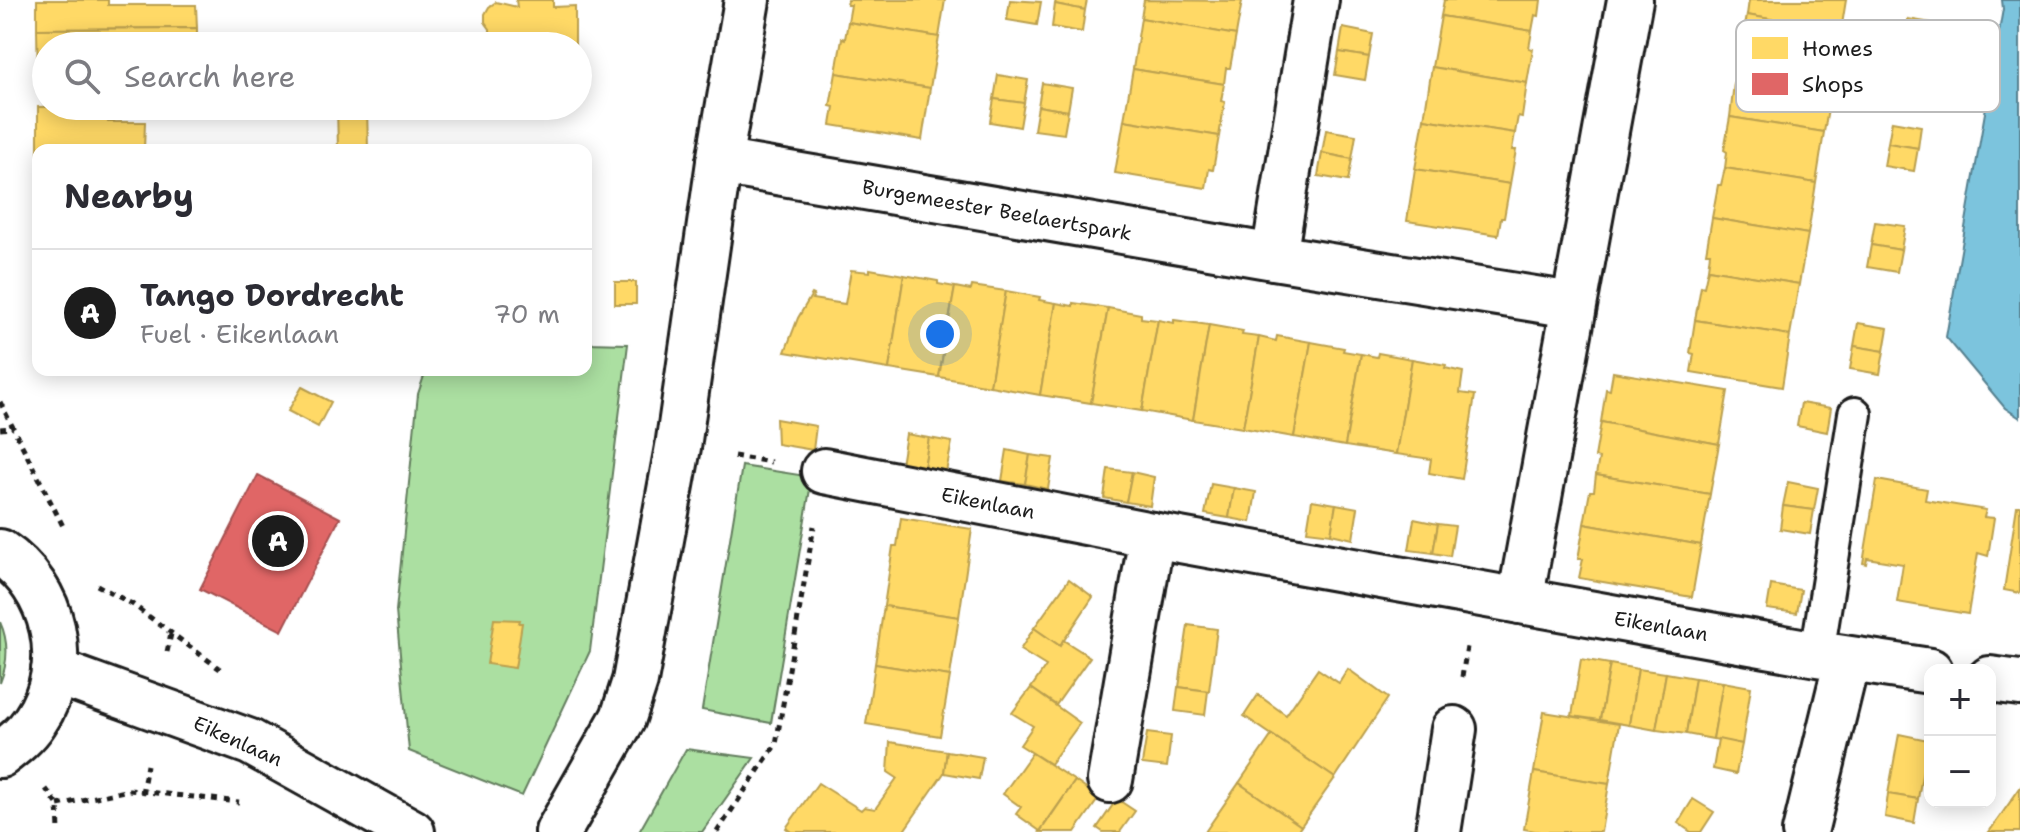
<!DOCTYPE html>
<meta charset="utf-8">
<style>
body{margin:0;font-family:"Shantell Sans",sans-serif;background:#f2f2f3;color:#2b2b33}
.controls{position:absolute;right:24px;bottom:24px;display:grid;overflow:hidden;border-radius:16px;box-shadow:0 4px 20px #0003}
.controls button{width:72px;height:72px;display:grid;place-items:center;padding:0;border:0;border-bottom:2px solid #e1e1e2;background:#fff;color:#2b2b33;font:40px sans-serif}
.you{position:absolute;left:940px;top:334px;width:28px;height:28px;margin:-20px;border:6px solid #fff;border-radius:50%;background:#1a73e8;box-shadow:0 0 0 12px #1a73e833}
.badge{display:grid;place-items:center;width:52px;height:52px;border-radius:50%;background:#1c1c1c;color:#fff;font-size:26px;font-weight:700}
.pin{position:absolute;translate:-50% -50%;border:4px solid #fff;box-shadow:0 2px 8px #0006}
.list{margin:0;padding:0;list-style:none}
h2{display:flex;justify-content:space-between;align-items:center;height:104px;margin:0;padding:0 32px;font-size:34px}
h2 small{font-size:26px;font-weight:400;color:#7c7c81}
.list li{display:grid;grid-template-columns:52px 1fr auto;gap:24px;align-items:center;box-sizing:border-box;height:128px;padding:0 32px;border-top:2px solid #e1e1e2}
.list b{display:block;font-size:30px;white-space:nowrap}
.list p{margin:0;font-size:26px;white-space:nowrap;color:#7c7c81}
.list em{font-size:26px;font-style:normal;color:#7c7c81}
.icon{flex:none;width:44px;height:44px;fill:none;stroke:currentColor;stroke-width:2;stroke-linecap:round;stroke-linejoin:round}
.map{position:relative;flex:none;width:2020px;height:832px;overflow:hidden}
.search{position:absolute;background:#fff;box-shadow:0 4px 20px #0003;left:32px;top:32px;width:560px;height:88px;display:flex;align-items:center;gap:20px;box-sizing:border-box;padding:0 28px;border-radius:44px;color:#7c7c81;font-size:30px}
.panel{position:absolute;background:#fff;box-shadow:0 4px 20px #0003;left:32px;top:144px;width:560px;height:232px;border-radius:16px}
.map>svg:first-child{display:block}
</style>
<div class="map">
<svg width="2020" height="832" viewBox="0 0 2020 832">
<rect width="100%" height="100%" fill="#fff"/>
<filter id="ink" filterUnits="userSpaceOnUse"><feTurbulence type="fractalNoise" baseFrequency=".0125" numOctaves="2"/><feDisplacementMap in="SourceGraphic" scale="16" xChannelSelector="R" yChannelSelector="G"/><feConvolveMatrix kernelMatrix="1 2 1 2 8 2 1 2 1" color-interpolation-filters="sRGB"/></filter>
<g filter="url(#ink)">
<g fill="#abdfa1" stroke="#647e5e" stroke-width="2">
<polygon points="586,343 628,344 590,651 522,796 409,751 396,611 418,394 426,370 586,370"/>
<polygon points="742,466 812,477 771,723 702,710"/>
<path d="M0,622C9,642 8,663 0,683Z"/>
<polygon points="686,749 754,758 702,832 639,832"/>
</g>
<polygon fill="#7cc4dd" stroke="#568190" stroke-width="2" points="2002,0 2020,0 2020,418 2005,408 1946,337 2003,9"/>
<g fill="#ffd966" stroke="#bba050" stroke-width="2">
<polygon points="37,0 108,0 108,5 196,5 197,28 37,29"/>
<polygon points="516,0 553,0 553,7 575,6 575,46 490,46 490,29 485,22 485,14 489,7 496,2 517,7"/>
<polygon points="848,0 945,0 939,37 848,22 851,5 847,5"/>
<polygon points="1010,0 1041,2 1037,25 1007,20"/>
<polygon points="1056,0 1087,0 1085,10 1055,4"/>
<polygon points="1144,0 1242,1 1236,35 1141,18"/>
<polygon points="1444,0 1541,0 1539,16 1535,15 1532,31 1441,16"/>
<polygon points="1749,0 1846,0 1841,31 1747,15"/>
<polygon points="1055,4 1085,10 1082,32 1052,27"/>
<polygon points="1747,15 1841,31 1833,82 1742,67 1744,50 1741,49"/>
<polygon points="1441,16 1532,31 1529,48 1533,49 1527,83 1432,67"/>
<polygon points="1141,18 1236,35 1230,68 1226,68 1224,84 1133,69"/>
<polygon points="1908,19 1938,24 1935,47 1905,42"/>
<polygon points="848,22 939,37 930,88 836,73 842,38 845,39"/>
<polygon points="197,28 197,46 46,46 46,78 38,78 37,29"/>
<polygon points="1343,28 1373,34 1369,57 1339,52"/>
<polygon points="1339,52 1369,57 1365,80 1335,75"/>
<polygon points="1432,67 1527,83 1522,117 1518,116 1515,133 1424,119"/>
<polygon points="1742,67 1833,82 1824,132 1730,117 1734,83 1739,84"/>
<polygon points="1133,69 1224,84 1221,101 1225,102 1219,136 1124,120"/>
<polygon points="836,73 930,88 922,140 831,125 834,107 830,106"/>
<polygon points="998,75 1028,80 1024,103 994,99"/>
<polygon points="1042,83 1072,88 1068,111 1038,106"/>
<polygon points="994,99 1024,103 1020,127 990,122"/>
<polygon points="108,106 108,122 145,122 144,150 161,150 38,150 38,156 38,107"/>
<polygon points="337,106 367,106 368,150 338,150"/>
<polygon points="1038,106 1068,111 1064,134 1034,130"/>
<polygon points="1730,117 1824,132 1816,183 1725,168 1727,152 1724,150"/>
<polygon points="1424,119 1515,133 1512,150 1516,150 1510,184 1415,169"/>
<polygon points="1124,120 1219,136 1213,170 1209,169 1206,188 1115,173"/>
<polygon points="1892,121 1921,126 1918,148 1888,143"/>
<polygon points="1326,130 1356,135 1352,159 1322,153"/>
<polygon points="1888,143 1918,148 1914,171 1884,166"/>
<polygon points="569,147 569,150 464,150"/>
<polygon points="1322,153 1352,159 1348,181 1318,176"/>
<polygon points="1725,168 1816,183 1808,234 1712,218 1718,185 1721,185"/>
<polygon points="1415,169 1510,184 1504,218 1501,218 1498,235 1407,221"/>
<polygon points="1712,218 1808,234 1799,284 1708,269 1710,253 1706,253"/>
<polygon points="1875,222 1905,226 1901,250 1871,245"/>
<polygon points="1871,245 1901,250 1897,272 1867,267"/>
<polygon points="870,269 904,275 889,369 785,352 798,318 812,294 814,295 812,299 845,304 851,270 870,272"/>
<polygon points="1708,269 1799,284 1790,335 1695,320 1701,286 1704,287"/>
<polygon points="904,275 938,281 938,284 955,287 939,377 889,369"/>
<rect x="615" y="282" width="21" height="22"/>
<polygon points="972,286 1006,291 990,386 939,377 955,287 971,290"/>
<polygon points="1006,291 1040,297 1039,300 1056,303 1040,395 990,386"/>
<polygon points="1056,303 1073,306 1073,303 1108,308 1091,403 1040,395"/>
<polygon points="1108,308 1141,314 1141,318 1158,320 1142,411 1091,403"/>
<polygon points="1158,320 1174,323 1174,320 1209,325 1193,420 1142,411"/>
<polygon points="1695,320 1790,335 1782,387 1691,372 1694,354 1690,353"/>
<polygon points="1858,323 1888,328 1884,351 1854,346"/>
<polygon points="1209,325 1243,331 1242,335 1259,337 1243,428 1193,420"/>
<polygon points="1277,336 1311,342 1294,437 1243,428 1259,337 1276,341"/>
<polygon points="1311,342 1344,348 1343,351 1361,354 1345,446 1294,437"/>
<polygon points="1854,346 1884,351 1880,374 1850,369"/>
<polygon points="1378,353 1412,359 1396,454 1345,446 1361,354 1377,357"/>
<polygon points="1412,359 1446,365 1445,368 1463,372 1460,393 1475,395 1462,479 1429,473 1431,459 1396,454"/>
<polygon points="1613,372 1728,391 1719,444 1601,422 1606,389 1610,390"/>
<polygon points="302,387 331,402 318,427 288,411"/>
<polygon points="1801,403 1831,408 1827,432 1797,426"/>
<polygon points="776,419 816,426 813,450 777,444"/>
<polygon points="1601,422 1719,444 1710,494 1596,475 1599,458 1595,457"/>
<polygon points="906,434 929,438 924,468 901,465"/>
<polygon points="929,438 952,442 946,472 924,468"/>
<polygon points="1007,450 1030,455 1025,484 1002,481"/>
<polygon points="1030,455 1053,458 1048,489 1025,484"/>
<polygon points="1108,469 1132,472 1126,502 1104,498"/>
<polygon points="1132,472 1154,477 1150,506 1126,502"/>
<polygon points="1596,475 1710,494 1701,545 1584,524 1590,491 1594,491"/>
<polygon points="1877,480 1927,489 1925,500 1986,510 1984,517 1994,518 1988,556 1978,553 1968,614 1897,602 1903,564 1867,558 1866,564 1863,563"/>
<polygon points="1788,482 1818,488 1814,510 1783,506"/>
<polygon points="1211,484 1234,488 1229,518 1205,514"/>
<polygon points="1234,488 1256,492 1251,522 1229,518"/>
<polygon points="1312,500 1336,504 1331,534 1307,531"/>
<polygon points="1336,504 1358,508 1353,539 1331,534"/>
<polygon points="1783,506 1814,510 1810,534 1780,529"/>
<polygon points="2017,506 2020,506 2020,593 2004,590"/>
<polygon points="901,518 972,529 959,617 884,606 893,546 897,546"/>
<polygon points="1414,519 1438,524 1433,553 1409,550"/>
<polygon points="1438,524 1455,526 1450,556 1433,553"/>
<polygon points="1584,524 1701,545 1692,597 1579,578 1583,559 1578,559"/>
<polygon points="1069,579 1093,597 1060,646 1034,628"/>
<polygon points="1771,585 1801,590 1797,613 1767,609"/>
<polygon points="884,606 959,617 950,676 875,664"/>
<polygon points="494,619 520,620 519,623 522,623 515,668 487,664"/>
<polygon points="1188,625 1217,629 1209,691 1179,687"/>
<polygon points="1034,628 1060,646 1063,640 1090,657 1056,705 1031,688 1046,666 1020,650"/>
<polygon points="1581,659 1610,664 1600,720 1572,716"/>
<polygon points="875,664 950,676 940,736 866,724"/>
<polygon points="1610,664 1638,669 1629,725 1600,720"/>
<polygon points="1318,669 1339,683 1348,669 1388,698 1335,778 1244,716 1258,695 1286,715"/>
<polygon points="1638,669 1666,673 1656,730 1629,725"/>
<polygon points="1666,673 1695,678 1686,734 1656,730"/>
<polygon points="1695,678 1723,682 1713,739 1686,734"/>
<polygon points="1723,682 1751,687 1742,744 1713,739"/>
<polygon points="1178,687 1208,691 1205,715 1175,711"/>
<polygon points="1031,688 1080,723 1050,764 1020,745 1033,726 1012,713"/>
<polygon points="1544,712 1619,724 1609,784 1534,772"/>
<polygon points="1147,733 1171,736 1167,767 1142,764"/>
<polygon points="1899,734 1928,740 1918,799 1888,794"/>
<polygon points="1272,735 1335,778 1301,826 1239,783"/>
<polygon points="1718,739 1742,744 1736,774 1713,769"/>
<polygon points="890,742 947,751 944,773 903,832 791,832 786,828 818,783 861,810 864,807 875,809 897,778 888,772"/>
<polygon points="947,751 983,757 979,779 944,773"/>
<polygon points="1032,753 1075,781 1040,831 1016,814 1021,807 1003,794"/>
<polygon points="1534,772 1609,784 1601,832 1540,832 1524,829"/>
<polygon points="1075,781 1099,798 1075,832 1040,832"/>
<polygon points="1239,783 1301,826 1297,832 1205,832"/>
<polygon points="2020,788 2020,832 1989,832"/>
<polygon points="1888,794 1918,799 1914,823 1885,817"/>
<polygon points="1117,799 1135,811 1120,832 1103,832 1097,828"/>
<polygon points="1693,799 1714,812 1701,832 1691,832 1678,823"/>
</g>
<polygon fill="#e06666" stroke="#a55050" stroke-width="2" points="258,475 340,518 282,631 200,589"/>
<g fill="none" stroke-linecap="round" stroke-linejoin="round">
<g stroke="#1c1c1c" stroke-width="38">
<polyline id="lane" points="1817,654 1855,414"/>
</g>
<g stroke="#1c1c1c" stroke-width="50">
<g id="street">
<polyline points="719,162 1274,257 1572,305"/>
<polyline points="1274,257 1316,0"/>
<polyline points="824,471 1152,535 1817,654 1930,671"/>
<polyline points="1520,601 1630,0"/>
<polyline points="1990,679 2020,683"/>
<polyline points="1110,780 1152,535"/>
<polyline points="558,832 623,718 635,681 678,447 719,162 747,0"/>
<polyline points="1438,832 1454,729"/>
<polyline points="1805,832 1847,660"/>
</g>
</g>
<g stroke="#1c1c1c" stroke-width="50">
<g id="secondary">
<path d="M0,552C55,588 73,665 35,721C26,735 13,745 0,755"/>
<polyline points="54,671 250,742 412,832"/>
</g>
</g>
<g stroke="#1c1c1c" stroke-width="5" stroke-dasharray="6 6" stroke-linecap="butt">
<polyline points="0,402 65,530"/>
<polyline points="0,429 13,428"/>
<polyline points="734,456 771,462"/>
<polyline points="97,585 132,604 220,669"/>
<polyline points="167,652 171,634"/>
<polyline points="1462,677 1467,647"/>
<polyline points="46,789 58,805 59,832"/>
<polyline points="142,793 147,765"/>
<polyline points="58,805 129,790 239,802"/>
<polyline points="717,832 776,744 814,526"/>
</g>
<use href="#lane" stroke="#fff" stroke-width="32"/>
<use href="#street" stroke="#fff" stroke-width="44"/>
<use href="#secondary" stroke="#fff" stroke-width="44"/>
</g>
</g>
<g text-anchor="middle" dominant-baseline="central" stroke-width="8" stroke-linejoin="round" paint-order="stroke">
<g font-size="20" fill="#1c1c1c" stroke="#fff">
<text transform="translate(997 210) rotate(10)">Burgemeester Beelaertspark</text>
<text transform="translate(988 503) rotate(11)">Eikenlaan</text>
<text transform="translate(1661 626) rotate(10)">Eikenlaan</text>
<text transform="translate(238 741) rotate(24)">Eikenlaan</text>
</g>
</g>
<rect x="1736" y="20" width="264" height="92" rx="12" fill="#fff" stroke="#bbb" stroke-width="2"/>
<rect x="1752" y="37" width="36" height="22" fill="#ffd966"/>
<rect x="1752" y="73" width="36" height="22" fill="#e06666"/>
<g font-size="22" fill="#1c1c1c">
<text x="1802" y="56">Homes</text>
<text x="1802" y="92">Shops</text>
</g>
</svg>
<div class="controls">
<button>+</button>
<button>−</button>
</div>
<div class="you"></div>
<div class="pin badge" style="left:278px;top:541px">A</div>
<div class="search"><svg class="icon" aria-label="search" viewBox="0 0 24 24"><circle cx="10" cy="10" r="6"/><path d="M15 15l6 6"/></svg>Search here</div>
<section class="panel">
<h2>Nearby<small></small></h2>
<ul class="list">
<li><span class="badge">A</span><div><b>Tango Dordrecht</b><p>Fuel · Eikenlaan</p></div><em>70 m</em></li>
</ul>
</section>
</div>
